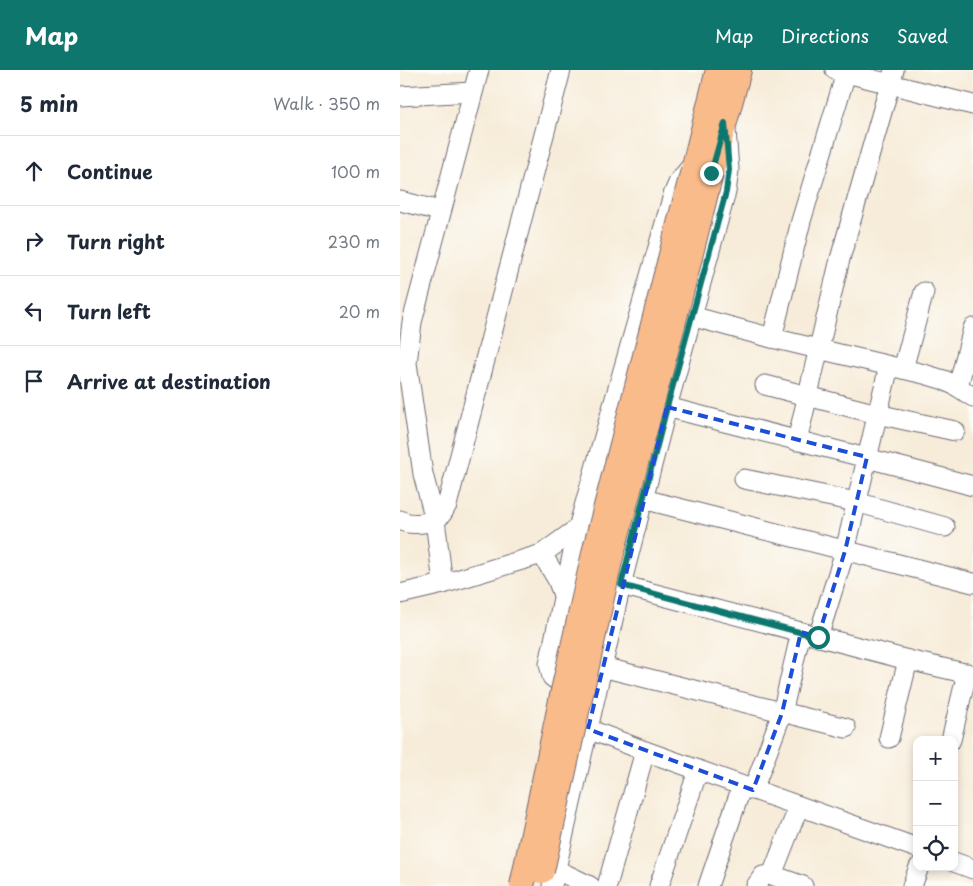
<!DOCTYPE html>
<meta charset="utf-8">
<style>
body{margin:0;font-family:"Playpen Sans",sans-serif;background:#f6f6f7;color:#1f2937}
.controls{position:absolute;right:15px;bottom:15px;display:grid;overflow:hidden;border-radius:10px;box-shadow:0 2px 8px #0003}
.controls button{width:45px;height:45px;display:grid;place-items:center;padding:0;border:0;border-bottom:1px solid #e0e1e3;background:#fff;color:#1f2937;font:25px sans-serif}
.stop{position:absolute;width:15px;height:15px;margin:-11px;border:4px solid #0f766e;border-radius:50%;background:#fff}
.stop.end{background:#0f766e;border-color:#fff;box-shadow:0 1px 5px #0008}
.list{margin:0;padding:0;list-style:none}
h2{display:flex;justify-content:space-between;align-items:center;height:65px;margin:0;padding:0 20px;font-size:21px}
h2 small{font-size:16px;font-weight:400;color:#747a83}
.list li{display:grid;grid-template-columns:32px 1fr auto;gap:15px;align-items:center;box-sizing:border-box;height:70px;padding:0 20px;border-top:1px solid #e0e1e3}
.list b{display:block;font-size:19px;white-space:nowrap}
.list em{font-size:16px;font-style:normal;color:#747a83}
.icon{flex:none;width:28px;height:28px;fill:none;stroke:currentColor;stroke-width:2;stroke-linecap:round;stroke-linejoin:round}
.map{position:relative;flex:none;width:573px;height:816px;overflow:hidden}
header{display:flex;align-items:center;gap:30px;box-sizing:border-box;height:70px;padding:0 25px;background:#0f766e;color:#fff}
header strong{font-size:24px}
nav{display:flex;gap:28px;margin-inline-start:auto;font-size:18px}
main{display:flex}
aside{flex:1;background:#fff}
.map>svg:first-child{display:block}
</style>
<header>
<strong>Map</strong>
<nav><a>Map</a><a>Directions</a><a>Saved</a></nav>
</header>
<main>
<aside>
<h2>5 min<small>Walk · 350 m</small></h2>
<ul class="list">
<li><svg class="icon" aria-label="ahead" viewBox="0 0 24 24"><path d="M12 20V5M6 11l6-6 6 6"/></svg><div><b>Continue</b></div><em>100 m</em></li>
<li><svg class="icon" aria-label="right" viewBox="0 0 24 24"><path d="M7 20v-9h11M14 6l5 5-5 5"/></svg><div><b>Turn right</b></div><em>230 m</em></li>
<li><svg class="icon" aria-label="left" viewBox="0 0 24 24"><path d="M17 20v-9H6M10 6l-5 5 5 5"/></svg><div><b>Turn left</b></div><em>20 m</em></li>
<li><svg class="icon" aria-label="arrive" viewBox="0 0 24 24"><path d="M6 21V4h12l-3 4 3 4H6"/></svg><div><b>Arrive at destination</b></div></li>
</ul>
</aside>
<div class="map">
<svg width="573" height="816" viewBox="0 0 573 816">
<rect width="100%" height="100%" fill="#fdfcf7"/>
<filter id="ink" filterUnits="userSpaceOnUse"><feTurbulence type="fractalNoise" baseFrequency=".02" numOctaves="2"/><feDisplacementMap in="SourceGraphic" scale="10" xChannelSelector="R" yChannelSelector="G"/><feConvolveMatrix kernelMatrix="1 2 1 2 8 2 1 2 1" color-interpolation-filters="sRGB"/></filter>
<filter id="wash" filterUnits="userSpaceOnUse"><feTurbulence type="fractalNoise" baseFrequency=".0096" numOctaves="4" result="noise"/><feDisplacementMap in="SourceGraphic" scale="20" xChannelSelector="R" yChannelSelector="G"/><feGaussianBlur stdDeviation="1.12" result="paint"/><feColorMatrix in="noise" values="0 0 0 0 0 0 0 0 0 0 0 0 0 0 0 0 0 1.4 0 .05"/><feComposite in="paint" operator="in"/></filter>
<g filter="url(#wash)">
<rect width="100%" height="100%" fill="#f7ecd9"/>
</g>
<g filter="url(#ink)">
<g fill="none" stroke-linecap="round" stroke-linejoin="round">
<g stroke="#6d6972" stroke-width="21">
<g id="minor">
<polyline points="435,0 573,35"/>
<polyline points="0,26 73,22"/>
<polyline points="0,131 40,141"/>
<polyline points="291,246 372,268 524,304 544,310 558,317"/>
<polyline points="573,258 558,317 573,327"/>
<polyline points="372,268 401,151 447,0"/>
<polyline points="503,299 524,222"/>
<polyline points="365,315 477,344 555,361"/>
<path d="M267,337C369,364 471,388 573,416"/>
<polyline points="397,371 440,189 494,0"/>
<polyline points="344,409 456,432 545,457"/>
<polyline points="243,429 573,513"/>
<path d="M0,450C10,456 32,454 40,446C43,443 45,438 47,435L161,0"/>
<polyline points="142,484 157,509 163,525"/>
<polyline points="43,514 35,450 23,404 7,293 12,252 79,0"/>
<polyline points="221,515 508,590 573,605"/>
<polyline points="0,524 43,514 142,484 178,458"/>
<polyline points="418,567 445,481 489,296"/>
<polyline points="202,597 446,658"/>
<polyline points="175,620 171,620 152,607 149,594 178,458 273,125 279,111 289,99"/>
<polyline points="188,659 245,681 517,778"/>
<polyline points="489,668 508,590"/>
<polyline points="551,670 567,603"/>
<polyline points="353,720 382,643 401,562"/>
<polyline points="554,792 573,799"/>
<polyline points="157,800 190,816"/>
<polyline points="372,805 399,736"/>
<polyline points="152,816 221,515 267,337 326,122 329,100 326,60"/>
<polyline points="207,816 245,681"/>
<polyline points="259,816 298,701"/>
<polyline points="308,816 342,716"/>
<polyline points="356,816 363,806 372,805 403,816"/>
<polyline points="512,816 519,797"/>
</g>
</g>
<g stroke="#6d6972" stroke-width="26">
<g id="major">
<polyline points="293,100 318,0"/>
<polyline points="311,103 339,0"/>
</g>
</g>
<use href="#minor" stroke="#fff" stroke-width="19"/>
<use href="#major" stroke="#fabb8b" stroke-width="24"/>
<g stroke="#6d6972" stroke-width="26" stroke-linecap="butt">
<g id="major-bridge">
<polyline points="142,801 210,491 273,255 311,103"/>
<polyline points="122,816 163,621 195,479 293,100"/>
</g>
</g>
<use href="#major-bridge" stroke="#fabb8b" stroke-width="24"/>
</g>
</g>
<g fill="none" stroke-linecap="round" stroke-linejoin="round" filter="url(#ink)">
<polyline stroke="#0f766e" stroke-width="6" points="311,103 325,53 329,100 326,122 267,337 221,515 418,567"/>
</g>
<path fill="none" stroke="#1d4ed8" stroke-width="4" stroke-dasharray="10 6" stroke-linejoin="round" d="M267,337L467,387L445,481L418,567L401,562L382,643L353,720L188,659Z"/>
</svg>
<div class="controls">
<button>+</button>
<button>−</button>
<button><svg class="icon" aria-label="locate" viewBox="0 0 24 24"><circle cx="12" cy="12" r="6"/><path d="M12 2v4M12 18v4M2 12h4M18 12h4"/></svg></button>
</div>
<div class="stop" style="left:418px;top:567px"></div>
<div class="stop end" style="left:311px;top:103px"></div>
</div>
</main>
